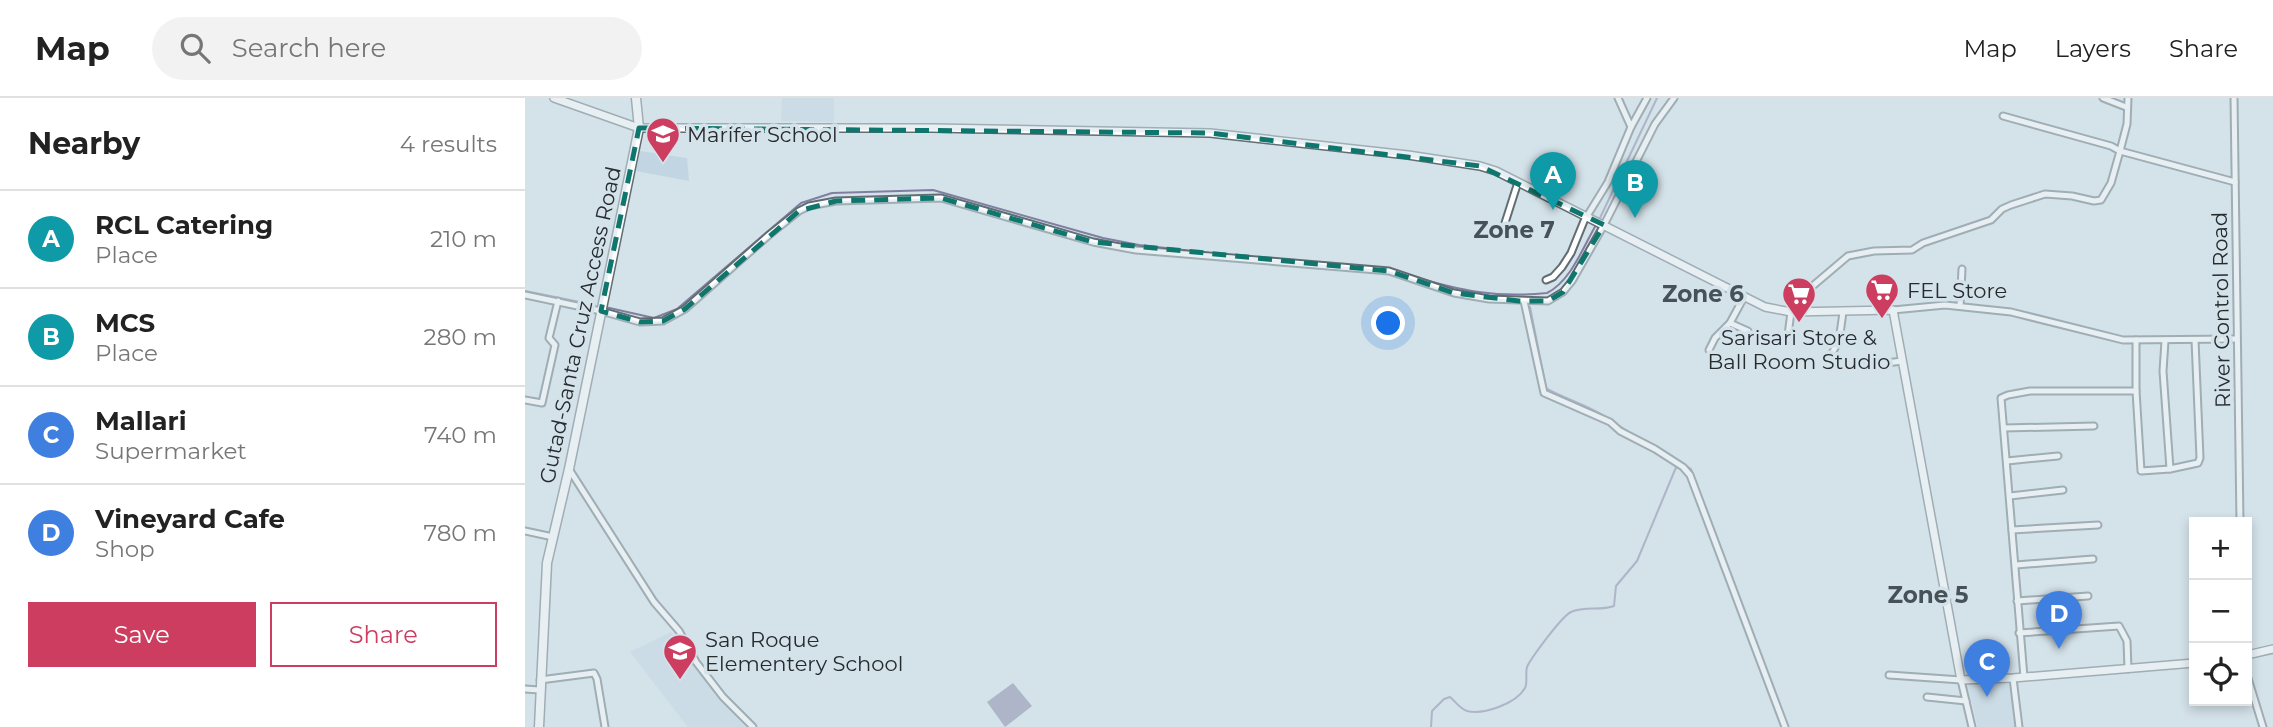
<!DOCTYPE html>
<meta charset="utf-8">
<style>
body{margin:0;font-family:Montserrat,sans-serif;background:#f2f2f2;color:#222}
.controls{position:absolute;right:21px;bottom:21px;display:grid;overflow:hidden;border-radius:0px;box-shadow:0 4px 10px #0003}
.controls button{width:63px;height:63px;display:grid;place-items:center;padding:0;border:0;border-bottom:2px solid #e0e0e0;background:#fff;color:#222;font:35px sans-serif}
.you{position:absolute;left:864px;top:226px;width:24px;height:24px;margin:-18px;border:5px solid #fff;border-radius:50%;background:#1a73e8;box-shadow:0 0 0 10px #1a73e833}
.badge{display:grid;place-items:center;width:46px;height:46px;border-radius:50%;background:#cc3d60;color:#fff;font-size:23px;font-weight:700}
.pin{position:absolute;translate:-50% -58px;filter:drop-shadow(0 2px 4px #0008)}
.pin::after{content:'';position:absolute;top:37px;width:24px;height:21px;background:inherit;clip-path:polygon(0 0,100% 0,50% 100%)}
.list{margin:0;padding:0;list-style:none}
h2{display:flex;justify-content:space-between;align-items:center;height:91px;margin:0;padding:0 28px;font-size:30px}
h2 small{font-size:23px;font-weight:400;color:#767676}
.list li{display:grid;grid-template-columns:46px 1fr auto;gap:21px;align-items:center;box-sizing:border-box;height:98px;padding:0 28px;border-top:2px solid #e0e0e0}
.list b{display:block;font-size:26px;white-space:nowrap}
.list p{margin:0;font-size:23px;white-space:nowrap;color:#767676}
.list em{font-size:23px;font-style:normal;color:#767676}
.actions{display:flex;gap:14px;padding:21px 28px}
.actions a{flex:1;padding:16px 0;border:2px solid #cc3d60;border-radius:0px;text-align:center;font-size:24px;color:#cc3d60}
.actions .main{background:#cc3d60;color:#fff}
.icon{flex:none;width:38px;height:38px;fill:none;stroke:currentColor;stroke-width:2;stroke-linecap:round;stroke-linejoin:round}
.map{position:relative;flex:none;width:1748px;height:629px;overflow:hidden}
header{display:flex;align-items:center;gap:42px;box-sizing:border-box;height:98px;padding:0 35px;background:#fff;border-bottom:2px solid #e0e0e0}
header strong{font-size:33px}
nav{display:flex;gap:38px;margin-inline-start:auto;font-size:24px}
.search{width:490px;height:63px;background:#f2f2f2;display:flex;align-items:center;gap:18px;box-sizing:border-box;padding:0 24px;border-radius:38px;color:#767676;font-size:26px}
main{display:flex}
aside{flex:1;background:#fff}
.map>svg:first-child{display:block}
</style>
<header>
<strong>Map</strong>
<div class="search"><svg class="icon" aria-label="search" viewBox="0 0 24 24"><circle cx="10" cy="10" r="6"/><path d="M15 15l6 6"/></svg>Search here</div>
<nav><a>Map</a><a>Layers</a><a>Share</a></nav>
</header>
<main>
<aside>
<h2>Nearby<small>4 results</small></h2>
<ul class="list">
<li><span class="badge" style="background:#0f9aa8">A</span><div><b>RCL Catering</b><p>Place</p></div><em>210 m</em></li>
<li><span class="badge" style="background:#0f9aa8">B</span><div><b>MCS</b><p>Place</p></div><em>280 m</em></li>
<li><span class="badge" style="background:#3f7fe0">C</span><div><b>Mallari</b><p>Supermarket</p></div><em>740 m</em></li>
<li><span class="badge" style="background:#3f7fe0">D</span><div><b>Vineyard Cafe</b><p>Shop</p></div><em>780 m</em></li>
</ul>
<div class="actions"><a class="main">Save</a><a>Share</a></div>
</aside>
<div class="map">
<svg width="1748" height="629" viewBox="0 0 1748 629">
<rect width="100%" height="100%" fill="#d4e2e9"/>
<g fill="#c1d6e2">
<polygon points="257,0 309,0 309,24 256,23"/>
<polygon points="115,53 162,60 164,83 111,73"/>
<polygon points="146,534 196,600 220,629 163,629 105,554"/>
<polygon points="1442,586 1485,586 1491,629 1453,629"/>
</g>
<polygon fill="#807fa2" points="488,585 507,608 480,629 462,604"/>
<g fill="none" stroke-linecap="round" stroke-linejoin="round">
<g stroke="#807fa2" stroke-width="2">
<polyline points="1074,122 1132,0"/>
<path d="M887,178C936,193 971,200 1022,195C1046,183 1058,149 1071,127"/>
<polyline points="0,193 70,207"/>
<polyline points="80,209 129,220 152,211 276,105 307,95 408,92 578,140 614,147 694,156"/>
<path d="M1005,209L1021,290C1042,302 1064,307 1084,321"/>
<polyline points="1088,324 1107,336"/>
<polyline points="1115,340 1132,349"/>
<polyline points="1137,352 1166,371 1227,533"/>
<path d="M906,629L907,613L919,601L925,599C931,604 935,611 942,613C958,617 991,606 1000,590C1003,584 1000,576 1002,569C1006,560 1037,518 1046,514C1059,508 1076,513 1089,508L1091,488L1112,463L1152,367"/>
</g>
<g stroke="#616d73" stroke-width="9">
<g id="minor">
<polyline points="1093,0 1106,29"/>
<polyline points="1578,0 1601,9"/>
<polyline points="1603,0 1602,26 1595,53 1710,84"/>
<polyline points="1709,0 1715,424"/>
<polyline points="979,128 993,84"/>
<polyline points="1021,182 1028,179 1037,169 1046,155 1059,123 1083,84 1106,29 1122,0"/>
<polyline points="0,197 76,213 115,224 138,223 160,211 244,137 274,113 284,108 311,103 416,100 568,144 611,152 864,173 929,195 964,201 1023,203 1038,194 1047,183 1079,127 1130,26 1149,0"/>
<polyline points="999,203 1019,295 1085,324 1095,333 1130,351 1158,369 1165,377 1260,629"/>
<polyline points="1435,208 1437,171"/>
<polyline points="1368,212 1420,207 1486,214 1598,242 1711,241"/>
<polyline points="1205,225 1223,233"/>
<polyline points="1263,237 1266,214 1270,206 1277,197 1323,158 1349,153 1387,152 1398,145 1466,122 1477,111 1486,107 1520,96 1547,98 1569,103 1576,102 1586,85 1595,53 1586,48 1478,18"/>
<polyline points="1611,242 1611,293 1616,373 1645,371 1673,365 1675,360 1670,242"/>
<polyline points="1640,243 1638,273 1645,371"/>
<polyline points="1184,252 1190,240 1205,225 1219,199"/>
<polyline points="1303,262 1314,243 1318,214"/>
<polyline points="1339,268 1377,263"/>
<polyline points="0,302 17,305 30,247 24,240 33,203"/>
<polyline points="1479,330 1569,328"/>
<polyline points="1482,363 1533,358"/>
<polyline points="44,371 129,504 154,533 171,564 198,599 228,629"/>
<polyline points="1485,398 1538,392"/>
<polyline points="1487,432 1573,427"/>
<polyline points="0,433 28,439"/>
<polyline points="1491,467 1568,461"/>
<polyline points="1492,503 1563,498"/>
<polyline points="1494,535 1594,528 1602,543 1603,571"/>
<polyline points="1364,577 1436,582 1447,629"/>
<polyline points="1722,577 1738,629"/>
<polyline points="1499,579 1476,300 1483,297 1505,293 1611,293"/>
<polyline points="1488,580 1494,629"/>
<polyline points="15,582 69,575 72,581 80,629"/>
<polyline points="0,591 14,592"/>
<polyline points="1402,599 1441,603"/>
</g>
</g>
<g stroke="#616d73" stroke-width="10">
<g id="tertiary">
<polyline points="29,0 114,30 407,30 685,35 883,57 955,68 971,73 1240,209 1266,214 1368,212 1436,582 1488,580 1669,565"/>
<polyline points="1722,557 1748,551"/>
</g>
</g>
<g stroke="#616d73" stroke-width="11">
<polyline id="secondary" points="14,629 22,465 44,371 114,30 111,0"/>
</g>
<use href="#minor" stroke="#fff" stroke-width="5"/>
<use href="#tertiary" stroke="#fff" stroke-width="7"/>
<use href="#secondary" stroke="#fff" stroke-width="8"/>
</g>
<path d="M0 0H1748V629H0ZM114,30L685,35L955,68L1079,127L1038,194L1023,203H994L929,195L864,173L568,144L416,100L311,103L274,113L160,211L138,223L115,224L76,213Z" fill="#d4e2e9" fill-opacity=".55" fill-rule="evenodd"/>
<path fill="none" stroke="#0f766e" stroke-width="5" stroke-dasharray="14 9" stroke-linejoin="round" d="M114,30L685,35L955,68L1079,127L1038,194L1023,203H994L929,195L864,173L568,144L416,100L311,103L274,113L160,211L138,223L115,224L76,213Z"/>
<defs>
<g id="school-pin" transform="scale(1.75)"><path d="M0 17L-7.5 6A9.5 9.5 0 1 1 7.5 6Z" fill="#cc3d60" stroke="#d4e2e9"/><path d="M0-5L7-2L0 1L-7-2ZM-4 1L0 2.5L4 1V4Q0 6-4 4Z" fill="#fff"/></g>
<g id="supermarket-pin" transform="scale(1.75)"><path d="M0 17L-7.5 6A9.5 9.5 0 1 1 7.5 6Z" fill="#cc3d60" stroke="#d4e2e9"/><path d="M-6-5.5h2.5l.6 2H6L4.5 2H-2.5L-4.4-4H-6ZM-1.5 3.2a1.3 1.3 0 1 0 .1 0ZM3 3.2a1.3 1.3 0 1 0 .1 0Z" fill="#fff"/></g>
</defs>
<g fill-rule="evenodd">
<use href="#school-pin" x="138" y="36"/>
<use href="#supermarket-pin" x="1357" y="192"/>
<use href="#supermarket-pin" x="1274" y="196"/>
<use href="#school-pin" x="155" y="553"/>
</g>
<g text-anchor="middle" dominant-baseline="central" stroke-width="7" stroke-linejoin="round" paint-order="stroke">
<g font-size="21" fill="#262b2e" stroke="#d4e2e9" text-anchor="start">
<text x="162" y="36">Marifer School</text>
<text x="1382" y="192">FEL Store</text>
<text x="1274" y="239" text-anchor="middle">Sarisari Store &amp;<tspan x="1274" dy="24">Ball Room Studio</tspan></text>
<text x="180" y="541">San Roque<tspan x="180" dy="24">Elementery School</tspan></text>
</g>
<g font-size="21" fill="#262b2e" stroke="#d4e2e9">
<text transform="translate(1696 212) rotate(-91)">River Control Road</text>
<text transform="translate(55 227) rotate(-78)">Gutad-Santa Cruz Access Road</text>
</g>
<g font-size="23" font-weight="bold" fill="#475258" stroke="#d4e2e9">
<text x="989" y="132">Zone 7</text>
<text x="1178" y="196">Zone 6</text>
<text x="1403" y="497">Zone 5</text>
</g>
</g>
</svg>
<div class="controls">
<button>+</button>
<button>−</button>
<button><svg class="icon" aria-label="locate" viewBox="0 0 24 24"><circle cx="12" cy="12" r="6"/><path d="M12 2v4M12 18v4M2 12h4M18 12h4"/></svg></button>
</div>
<div class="you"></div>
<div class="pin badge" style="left:1028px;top:112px;background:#0f9aa8">A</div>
<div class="pin badge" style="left:1110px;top:120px;background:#0f9aa8">B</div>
<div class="pin badge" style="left:1462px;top:599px;background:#3f7fe0">C</div>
<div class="pin badge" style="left:1534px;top:551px;background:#3f7fe0">D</div>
</div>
</main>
